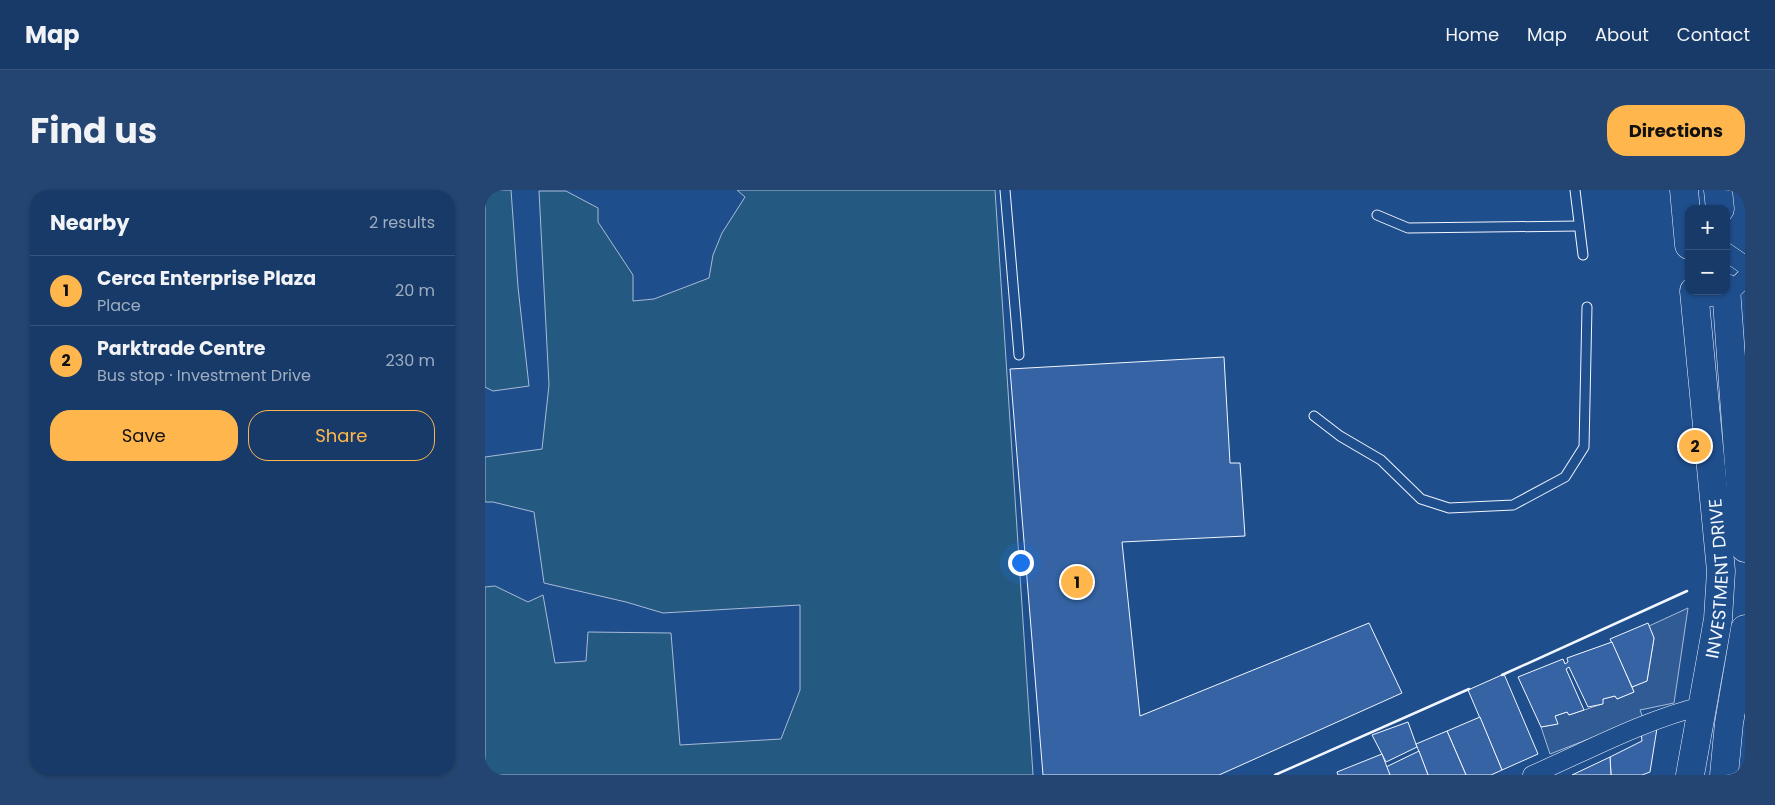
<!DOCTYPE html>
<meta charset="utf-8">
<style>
body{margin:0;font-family:Poppins,sans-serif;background:#244571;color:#f1f3f6}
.controls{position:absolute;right:15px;top:15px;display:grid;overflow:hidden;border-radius:10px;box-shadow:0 1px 4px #0004}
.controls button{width:45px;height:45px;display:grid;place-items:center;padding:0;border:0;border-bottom:1px solid #36547d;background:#173a69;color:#f1f3f6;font:25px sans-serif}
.you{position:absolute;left:535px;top:372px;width:18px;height:18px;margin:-12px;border:4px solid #fff;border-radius:50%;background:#1a73e8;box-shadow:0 0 0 8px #1a73e833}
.badge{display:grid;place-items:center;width:32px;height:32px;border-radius:50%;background:#ffb74d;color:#111;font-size:16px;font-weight:700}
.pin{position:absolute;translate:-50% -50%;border:2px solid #fff;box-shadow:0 1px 5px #0006}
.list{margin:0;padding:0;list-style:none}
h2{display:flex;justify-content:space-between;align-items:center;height:65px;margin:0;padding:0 20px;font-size:21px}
h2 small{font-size:16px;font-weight:400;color:#9eadc0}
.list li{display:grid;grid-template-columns:32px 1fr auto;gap:15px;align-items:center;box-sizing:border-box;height:70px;padding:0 20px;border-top:1px solid #36547d}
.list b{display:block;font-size:19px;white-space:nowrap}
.list p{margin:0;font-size:16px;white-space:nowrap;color:#9eadc0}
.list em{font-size:16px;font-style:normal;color:#9eadc0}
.actions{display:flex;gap:10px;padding:15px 20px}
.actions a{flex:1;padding:11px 0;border:1px solid #ffb74d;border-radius:20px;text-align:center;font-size:18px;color:#ffb74d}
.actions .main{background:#ffb74d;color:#111}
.map{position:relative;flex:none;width:1260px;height:585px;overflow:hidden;border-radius:20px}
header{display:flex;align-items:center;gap:30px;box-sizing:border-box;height:70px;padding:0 25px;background:#173a69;border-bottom:1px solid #36547d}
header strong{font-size:24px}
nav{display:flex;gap:28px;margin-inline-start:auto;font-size:18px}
.intro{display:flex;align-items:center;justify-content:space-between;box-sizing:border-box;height:120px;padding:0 30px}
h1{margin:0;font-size:35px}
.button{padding:12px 22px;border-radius:20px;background:#ffb74d;color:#111;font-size:18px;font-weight:700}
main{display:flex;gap:30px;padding:0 30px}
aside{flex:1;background:#173a69;border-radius:20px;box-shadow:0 1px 4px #0004}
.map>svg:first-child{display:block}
</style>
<header>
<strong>Map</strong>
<nav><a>Home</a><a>Map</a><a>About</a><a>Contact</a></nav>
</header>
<div class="intro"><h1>Find us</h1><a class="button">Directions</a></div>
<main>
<aside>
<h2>Nearby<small>2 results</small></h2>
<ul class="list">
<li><span class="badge">1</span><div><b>Cerca Enterprise Plaza</b><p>Place</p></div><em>20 m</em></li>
<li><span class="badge">2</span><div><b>Parktrade Centre</b><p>Bus stop · Investment Drive</p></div><em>230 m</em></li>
</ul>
<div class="actions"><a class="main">Save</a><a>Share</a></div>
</aside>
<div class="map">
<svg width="1260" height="585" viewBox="0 0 1260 585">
<rect width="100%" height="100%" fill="#1f4e8c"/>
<g fill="#245a82" stroke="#a8bbd7">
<polygon points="0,0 26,0 33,97 44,196 8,201 0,197"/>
<polygon points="252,0 510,0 548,585 0,585 0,397 10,396 43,412 58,405 70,473 101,471 103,442 186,443 195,555 296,549 315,500 315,415 178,423 141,412 59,393 49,322 8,312 0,312 0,267 57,259 64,195 54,1 81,1 113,18 113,32 148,85 148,111 169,109 224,88 228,65 237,43 260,7"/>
</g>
<polygon fill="#305b95" stroke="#a8bbd7" points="1203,418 1189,513 1155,520 1158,528 1065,564 1056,537 1072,534 1070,526 1082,522 1084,525 1117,514 1118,509 1130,506 1132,509 1149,502 1147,497 1162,491 1169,448 1164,436"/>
<g fill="#3563a3" stroke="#f2f6ff">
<polygon points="739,167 745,273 755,273 760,346 637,352 655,526 884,433 917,503 734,585 558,585 525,179"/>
<polygon points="1163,433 1169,448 1162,491 1147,497 1125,449"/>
<polygon points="1127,452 1149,502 1132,509 1130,506 1118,509 1118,514 1103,517 1084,477 1081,479 1099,520 1084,525 1082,522 1070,526 1073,534 1056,537 1033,487 1078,469 1080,474 1083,472 1082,468"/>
<polygon points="1019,484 1053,564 1017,580 983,500"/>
<polygon points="995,527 1017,580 1006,585 981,585 962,541"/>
<polygon points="923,532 932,557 901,572 887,545"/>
<polygon points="1173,532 1165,582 1157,585 1126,585 1125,567 1157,551 1156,540"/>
<polygon points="962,541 981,585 943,585 931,554"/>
<polygon points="934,561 943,585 905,585 901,577"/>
<polygon points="897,564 905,585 853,585 852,582"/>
<polygon points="1125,567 1126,585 1087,585"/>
</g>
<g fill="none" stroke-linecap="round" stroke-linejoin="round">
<g stroke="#f2f6ff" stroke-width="11">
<g id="service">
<polyline points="520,0 534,165"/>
<polyline points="1090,0 1098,65"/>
<polyline points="892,25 923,38 1094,36"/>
<polyline points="829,226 855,246 896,270 936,309 964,318 1028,315 1080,287 1099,257 1102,117"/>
</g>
</g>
<g stroke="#f2f6ff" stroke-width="19">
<g id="minor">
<polyline points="1241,62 1260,75"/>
<polyline points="1210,109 1242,105 1260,88"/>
<path d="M1047,585C1102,561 1159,530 1217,516"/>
</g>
</g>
<g stroke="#f2f6ff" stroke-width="29">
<g id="primary">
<polyline points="1199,0 1204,55"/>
<polyline points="1233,0 1235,19"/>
<polyline points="1241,98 1260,358"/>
<path id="s1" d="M1205,585L1233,429L1236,381L1209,101"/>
<polyline points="1239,585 1244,533 1260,439"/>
</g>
</g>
<use href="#service" stroke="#1f4e8c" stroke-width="9"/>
<use href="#minor" stroke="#1f4e8c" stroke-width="18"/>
<use href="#primary" stroke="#1f4e8c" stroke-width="28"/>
<g stroke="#f2f6ff" stroke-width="2.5">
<polyline points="1017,485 1202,401"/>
<polyline points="790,585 984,499"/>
</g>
</g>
<g text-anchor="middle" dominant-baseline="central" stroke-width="4" stroke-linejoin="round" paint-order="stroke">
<g font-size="18" fill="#f2f6ff" stroke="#1f4e8c">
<text stroke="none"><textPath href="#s1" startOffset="199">INVESTMENT DRIVE</textPath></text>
</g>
</g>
</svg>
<div class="controls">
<button>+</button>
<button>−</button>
</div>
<div class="you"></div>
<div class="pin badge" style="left:592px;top:392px">1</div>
<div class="pin badge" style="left:1210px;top:256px">2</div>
</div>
</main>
